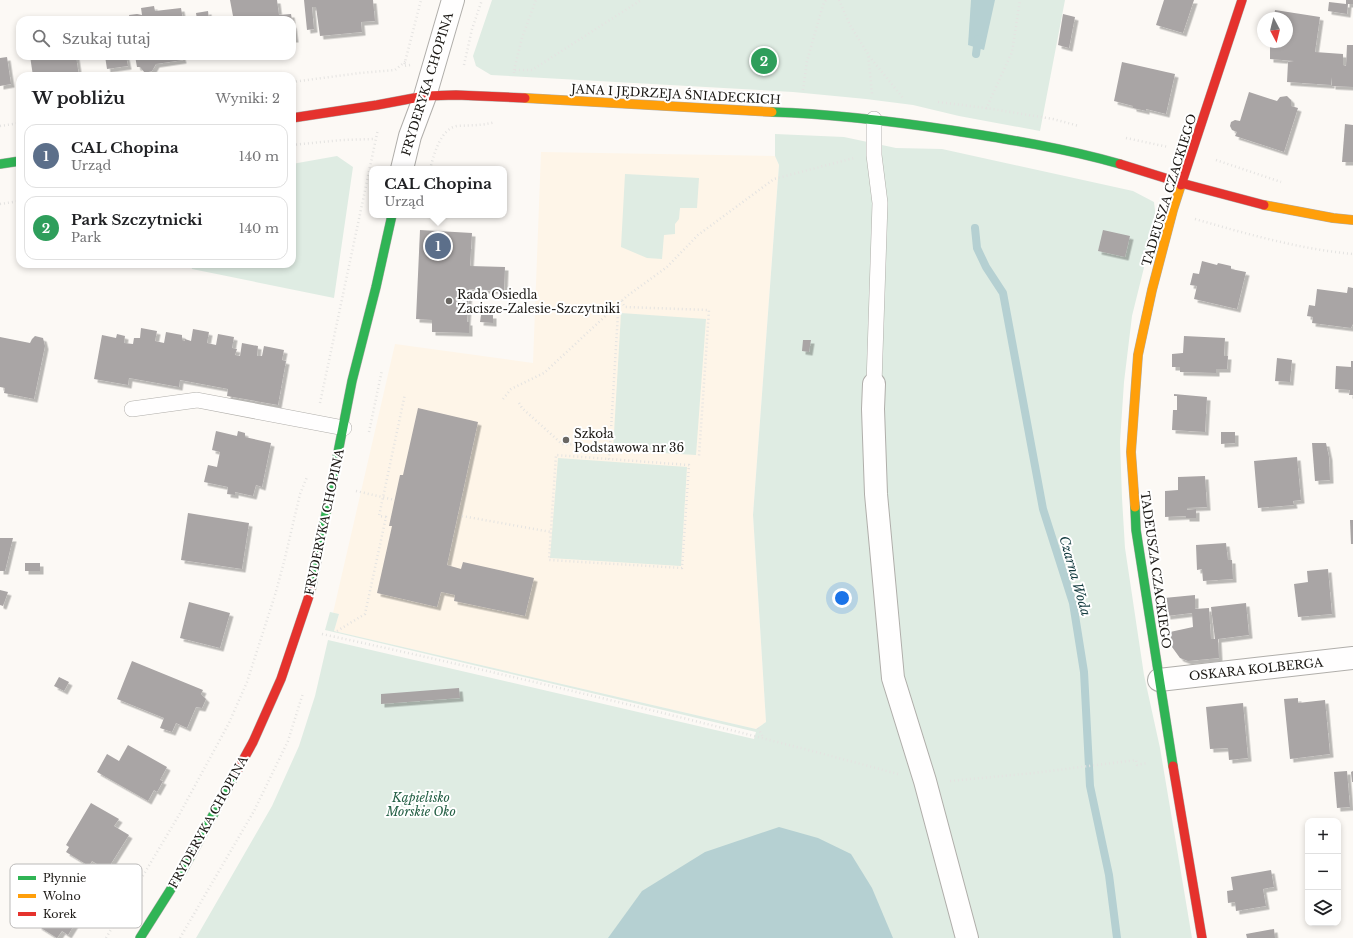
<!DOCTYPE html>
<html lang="pl">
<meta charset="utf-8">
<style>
body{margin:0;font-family:"Libre Baskerville",serif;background:#f6f6f6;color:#202124}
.controls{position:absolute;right:12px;bottom:12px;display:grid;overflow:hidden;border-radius:8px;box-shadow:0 2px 6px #0003}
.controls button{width:36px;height:36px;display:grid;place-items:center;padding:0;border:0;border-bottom:1px solid #e0e0e0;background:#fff;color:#202124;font:20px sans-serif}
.compass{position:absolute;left:1257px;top:12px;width:36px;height:36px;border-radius:50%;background:#fff;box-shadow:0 2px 6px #0003;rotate:173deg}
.you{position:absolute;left:842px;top:598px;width:14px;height:14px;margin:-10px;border:3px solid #fff;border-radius:50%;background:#1a73e8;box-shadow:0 0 0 6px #1a73e833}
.badge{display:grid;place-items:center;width:26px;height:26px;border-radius:50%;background:#1a73e8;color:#fff;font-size:13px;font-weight:700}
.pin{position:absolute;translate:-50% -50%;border:2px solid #fff;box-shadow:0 1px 4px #0006}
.popup{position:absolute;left:369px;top:166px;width:138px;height:52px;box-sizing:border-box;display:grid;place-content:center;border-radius:8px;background:#fff;filter:drop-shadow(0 1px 3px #0005);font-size:13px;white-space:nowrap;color:#757577}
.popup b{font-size:15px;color:#202124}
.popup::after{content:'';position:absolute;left:50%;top:100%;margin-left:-8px;border:8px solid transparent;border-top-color:#fff}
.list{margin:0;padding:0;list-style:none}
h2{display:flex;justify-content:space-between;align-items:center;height:52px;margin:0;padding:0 16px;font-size:17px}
h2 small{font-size:13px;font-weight:400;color:#757577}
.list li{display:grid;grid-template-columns:26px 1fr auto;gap:12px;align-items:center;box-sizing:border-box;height:64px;margin:0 8px 8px;padding:0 8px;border:1px solid #e0e0e0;border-radius:12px}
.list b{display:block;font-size:15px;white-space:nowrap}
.list p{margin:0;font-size:13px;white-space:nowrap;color:#757577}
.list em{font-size:13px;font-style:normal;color:#757577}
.icon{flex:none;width:22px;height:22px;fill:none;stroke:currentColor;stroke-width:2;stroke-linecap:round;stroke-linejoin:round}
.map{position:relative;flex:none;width:1353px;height:938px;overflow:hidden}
.search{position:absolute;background:#fff;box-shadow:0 2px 6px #0003;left:16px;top:16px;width:280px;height:44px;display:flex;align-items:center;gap:10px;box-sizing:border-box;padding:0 14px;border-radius:12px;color:#757577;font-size:15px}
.panel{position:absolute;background:#fff;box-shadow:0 2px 6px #0003;left:16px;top:72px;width:280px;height:196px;border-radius:12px}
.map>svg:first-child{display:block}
</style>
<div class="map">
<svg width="1353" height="938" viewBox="0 0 1353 938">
<defs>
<filter id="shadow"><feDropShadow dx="3.5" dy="3.5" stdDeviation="0" flood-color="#0004"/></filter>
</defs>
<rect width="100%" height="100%" fill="#fcf9f5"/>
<polygon fill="#fef5e8" points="541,152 775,156 779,165 753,515 766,722 756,729 334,631 339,614 333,613 395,344 533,363"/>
<g fill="#dfece3">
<polygon points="492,0 1065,0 1040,131 959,116 913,105 866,99 793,92 491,75 476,66 473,56"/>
<polygon points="775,134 844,137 896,148 942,149 1133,191 1154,202 1156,219 1132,316 1124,382 1120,442 1122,498 1125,548 1144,675 1160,748 1192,938 196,938 272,806 299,746 315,696 328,640 754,739 756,732 325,630 330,612 339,614 334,631 756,729 766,722 753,515 779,165 775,156"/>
<polygon points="337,156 353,167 334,298 192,269 191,264 292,264 292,164"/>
<polygon points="625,174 699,178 697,208 680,208 679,219 675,224 675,234 664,235 662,259 647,258 621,247"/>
<polygon points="621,313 706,319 696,455 613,450"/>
<polygon points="558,458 687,467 681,566 550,558"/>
</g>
<g fill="#b5d0d2">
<polygon points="971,0 995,0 984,50 968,45"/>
<polygon points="779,827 818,838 851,854 872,888 893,938 608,938 642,891 705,852"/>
</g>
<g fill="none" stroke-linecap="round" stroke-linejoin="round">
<g stroke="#b5d0d2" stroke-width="8">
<polyline points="976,54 978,39"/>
<polyline points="975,228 977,248 986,267 1003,293 1043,509 1073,603 1084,672 1090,786 1109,875 1117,938"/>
</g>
</g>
<g fill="#a9a5a5" filter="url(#shadow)">
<polygon points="230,0 277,0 279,15 291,14 292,20 229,20 228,17 233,16"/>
<polygon points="304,0 373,0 375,21 361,22 362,32 320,36 316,7 312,7 314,29 307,30"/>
<polygon points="1164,0 1194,0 1183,33 1156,25"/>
<polygon points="1346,0 1353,0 1353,4 1348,4 1347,14 1328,11 1329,2 1346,4"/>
<polygon points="154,6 155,11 181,8 183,20 130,20 129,15 137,14 142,15 141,8"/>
<polygon points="1275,10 1320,17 1315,52 1343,54 1343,65 1346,66 1347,45 1353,45 1353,87 1332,86 1332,77 1331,85 1287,82 1288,62 1294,61 1270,59 1270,42 1287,42 1287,18 1274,18"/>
<polygon points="208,11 209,20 197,20 196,13"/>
<polygon points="1063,14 1075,17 1069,48 1058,45"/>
<polygon points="293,24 295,39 292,39 292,25"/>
<polygon points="30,56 76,56 79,76 33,76"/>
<polygon points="105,56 126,56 128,66 107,69"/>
<polygon points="135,56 182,56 183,60 156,64 152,71 145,73 140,67 137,67"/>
<polygon points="7,57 11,84 0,86 0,58"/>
<polygon points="1122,62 1175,74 1166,114 1146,109 1146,111 1133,108 1133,106 1114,101"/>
<polygon points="1249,92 1277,101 1280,97 1287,96 1291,100 1291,106 1298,108 1284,152 1235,136 1237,132 1232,130 1230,126 1231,122 1235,120 1240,121"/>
<polygon points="1345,124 1353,125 1353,162 1342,162"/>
<polygon points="420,230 472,233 470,266 505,267 504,291 469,289 467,322 469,322 469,333 432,332 432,320 416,319"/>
<polygon points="1103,230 1130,236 1125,257 1098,251"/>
<polygon points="1202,261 1217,265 1218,263 1231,266 1231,269 1246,272 1237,309 1194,299 1197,286 1190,285 1193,273 1199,274"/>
<polygon points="1348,287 1353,288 1353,324 1351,328 1312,323 1313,317 1307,316 1309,305 1315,306 1317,289 1347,293"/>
<polygon points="481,315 493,315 493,323 480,322"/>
<polygon points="141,328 157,331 155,341 164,343 166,332 182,335 182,340 185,341 185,339 191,341 193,329 209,332 207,343 216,345 218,334 234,337 232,348 237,349 235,355 240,356 242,343 258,346 257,356 262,356 264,346 284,350 282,360 286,361 278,405 227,396 228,389 180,380 179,387 129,378 128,385 94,379 102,335 116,338 117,334 125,336 124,343 133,344 134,338 140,338"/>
<polygon points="35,336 43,338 45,346 34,399 4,393 5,388 0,387 0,337 30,343 32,339"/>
<polygon points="1184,336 1225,338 1224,356 1228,356 1227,369 1216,369 1216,373 1180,372 1180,367 1172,367 1172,354 1183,353"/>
<polygon points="803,340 811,340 809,352 802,351"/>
<polygon points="1277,358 1292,360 1290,382 1275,381"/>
<polygon points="1351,361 1353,361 1353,395 1349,395 1350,390 1335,389 1336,366 1351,367"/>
<polygon points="1174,394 1207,397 1205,432 1172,430 1173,410 1177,410 1177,396 1174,396"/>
<polygon points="418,408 478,422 447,565 461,569 463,562 534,578 525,616 454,601 455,595 441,592 437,607 377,593 392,526 389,526 400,475 403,475"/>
<polygon points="216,431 237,436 238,431 245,433 245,437 271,443 262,487 256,485 253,496 235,492 235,495 227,494 228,487 204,482 208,465 217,467 220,452 212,450"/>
<polygon points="1221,432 1235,432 1235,443 1221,444"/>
<polygon points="1312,443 1326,443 1329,457 1330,480 1315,481"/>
<polygon points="1297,457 1301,500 1293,501 1294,505 1258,508 1254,461"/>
<polygon points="1205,476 1207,507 1187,508 1187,510 1196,509 1196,518 1186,518 1186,516 1165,517 1165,491 1178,490 1178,477"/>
<polygon points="188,513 249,523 242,569 181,560"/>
<polygon points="1350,520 1353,520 1353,544 1351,544"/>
<polygon points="0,538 13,538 5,571 0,571"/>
<polygon points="1226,543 1228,560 1232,560 1233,579 1203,581 1202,569 1197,570 1196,545"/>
<rect x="25" y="563" width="15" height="8"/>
<polygon points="1328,569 1332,614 1298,617 1294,584 1308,582 1307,571"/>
<polygon points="0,590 8,592 3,606 0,605"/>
<polygon points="1195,595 1195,609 1209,608 1211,639 1215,639 1211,607 1246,603 1249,635 1218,639 1219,658 1188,661 1180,658 1172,647 1170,632 1193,627 1192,613 1167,616 1164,598"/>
<polygon points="189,602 230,613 220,648 180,638"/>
<polygon points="132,661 203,690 201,694 206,699 202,708 196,707 187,728 176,723 172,732 160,728 164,718 117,699"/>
<polygon points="59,677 69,682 64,691 54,686"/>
<polygon points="459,688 460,698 381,704 381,694"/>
<polygon points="1298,698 1298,703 1325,700 1330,754 1290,759 1284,699"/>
<polygon points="1243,703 1248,758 1229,760 1228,748 1210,749 1206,707"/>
<polygon points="128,745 167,767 160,780 163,781 157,792 154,790 148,801 97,772 107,754 119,761"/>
<polygon points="1347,771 1350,807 1337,808 1334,772"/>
<polygon points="1353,771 1353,782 1352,782 1351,772"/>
<polygon points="91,803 119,819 114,826 129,835 107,870 92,861 89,866 66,852 69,847 66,845"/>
<polygon points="1271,870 1274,887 1263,889 1266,906 1236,911 1235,902 1228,903 1227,891 1233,890 1231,877"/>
<polygon points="48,877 88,903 68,935 62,931 57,938 38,926 42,918 17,901 32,879 43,885"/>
<polygon points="1274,929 1275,938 1247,938 1246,934"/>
</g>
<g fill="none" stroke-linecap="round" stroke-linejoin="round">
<g stroke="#b0aeaa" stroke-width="16">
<g id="lane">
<polyline points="874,384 880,203 874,155 874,119"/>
<polyline points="132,409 197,400 344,428"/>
</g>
</g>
<g stroke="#b0aeaa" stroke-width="24">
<g id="street">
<polyline points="402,169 410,136 425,96 453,0"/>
<polyline points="874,384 873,409 876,494 893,678 925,781 967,938"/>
<polyline points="1159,680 1353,658"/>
</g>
</g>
<g stroke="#b0aeaa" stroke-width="10">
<g id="fast">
<path d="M772,112C832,114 891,121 950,130C1007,139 1064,148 1120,164"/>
<polyline points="0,164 20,161"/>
<polyline points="1135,507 1136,530 1173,766"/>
<polyline points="311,590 352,381 376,287 392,215"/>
<polyline points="140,938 183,870 236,773"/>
</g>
</g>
<g stroke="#b0aeaa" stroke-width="10">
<g id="slow">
<polyline points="525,98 772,112"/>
<polyline points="1264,205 1333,218 1353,220"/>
<polyline points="1135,507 1131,452 1138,355 1152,290 1173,210 1181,185"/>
</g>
</g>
<g stroke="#b0aeaa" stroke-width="10">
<g id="jam">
<polyline points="292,118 377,105 425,96 456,95 525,98"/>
<polyline points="1120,164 1181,183 1264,205"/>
<polyline points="1181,185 1242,0"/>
<polyline points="1173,766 1202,938"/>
<polyline points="236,773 253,742 281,679 311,590"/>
</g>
</g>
<g stroke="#e4e3e1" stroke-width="2.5" stroke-dasharray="1 3" stroke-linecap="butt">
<polyline points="839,0 850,25 868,54 872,94"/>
<polyline points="869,56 903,98"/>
<polyline points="410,65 404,66 421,0"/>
<polyline points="464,65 472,29 482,0"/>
<polyline points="514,70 522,38 536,0"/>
<polyline points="514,73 514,70 532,70 641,0"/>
<polyline points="292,82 360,73 395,70 406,61"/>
<polyline points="803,90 807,61 823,5 826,0"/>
<polyline points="938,102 986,108 1053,119 1079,126"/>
<polyline points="986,109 1012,52 1020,0"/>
<polyline points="0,126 20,123"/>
<polyline points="1126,138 1168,147"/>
<polyline points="292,145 342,140 375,139"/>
<polyline points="1216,160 1281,182"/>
<path d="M430,169C434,155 440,129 457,126C471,125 481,126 495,122"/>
<polyline points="0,204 20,201"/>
<path d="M1195,219C1247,234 1299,249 1353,254"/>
<polyline points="621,301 625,307 709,310 699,456"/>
<polyline points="503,399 511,389 544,373 627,296 667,267 698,235 774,179 854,158"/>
<polyline points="320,403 378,129"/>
<polyline points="519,403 522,408 562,444 610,446 609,459 689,465 682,568 549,560 556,455 609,459"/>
<polyline points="369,432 382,370"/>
<polyline points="610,446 618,313 614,308"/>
<polyline points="356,491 395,500"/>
<polyline points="462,516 551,532"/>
<polyline points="337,631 365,614 386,517 379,516 405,394"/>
<path d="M322,634C515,676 707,722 898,774"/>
<polyline points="758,728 763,737"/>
<polyline points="950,781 1034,773 1136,760 1137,765 1147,763"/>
<polyline points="106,938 179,815 229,723 247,682 275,595 284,562 300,494 307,477"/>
<polyline points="180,938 254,811 288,741 303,693"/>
</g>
<use href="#lane" stroke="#fffefe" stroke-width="15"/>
<use href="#street" stroke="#fffefe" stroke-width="22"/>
<use href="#fast" stroke="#30b455" stroke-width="9"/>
<use href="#slow" stroke="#ff9f0a" stroke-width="9"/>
<use href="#jam" stroke="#e5322d" stroke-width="9"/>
</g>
<g fill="#6a6763" stroke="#fff" stroke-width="1.5">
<circle cx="449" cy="301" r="4"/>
<circle cx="566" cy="440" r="4"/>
</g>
<g text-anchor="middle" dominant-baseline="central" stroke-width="4" stroke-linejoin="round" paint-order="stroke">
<g font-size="12" fill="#1c1915" stroke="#fff">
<text transform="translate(427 84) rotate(-73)">FRYDERYKA CHOPINA</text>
<text transform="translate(676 94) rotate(3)">JANA I JĘDRZEJA ŚNIADECKICH</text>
<text transform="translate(1169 190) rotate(-73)">TADEUSZA CZACKIEGO</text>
<text transform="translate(324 522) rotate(-78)">FRYDERYKA CHOPINA</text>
<text transform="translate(1156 570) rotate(82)">TADEUSZA CZACKIEGO</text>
<text transform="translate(1256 669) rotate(-6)">OSKARA KOLBERGA</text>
<text transform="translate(208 822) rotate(-61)">FRYDERYKA CHOPINA</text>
</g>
<g font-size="12" fill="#1c1915" stroke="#fff" text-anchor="start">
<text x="457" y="294">Rada Osiedla<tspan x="457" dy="14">Zacisze-Zalesie-Szczytniki</tspan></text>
<text x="574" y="433">Szkoła<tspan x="574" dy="14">Podstawowa nr 36</tspan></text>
</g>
<g font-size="12" font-style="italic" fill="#245f45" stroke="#fff">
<text x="421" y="797">Kąpielisko<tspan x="421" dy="14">Morskie Oko</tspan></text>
</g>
<g font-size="13" font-style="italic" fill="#123a3e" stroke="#fff">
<text transform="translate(1075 576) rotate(74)">Czarna Woda</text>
</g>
</g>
<rect x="10" y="864" width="132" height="64" rx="6" fill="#fff" stroke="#bbbab9" stroke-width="1"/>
<rect x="18" y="876" width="18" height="4" fill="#30b455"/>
<rect x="18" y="894" width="18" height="4" fill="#ff9f0a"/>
<rect x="18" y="912" width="18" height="4" fill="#e5322d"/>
<g font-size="11" fill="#1c1915">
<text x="43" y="882">Płynnie</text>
<text x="43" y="900">Wolno</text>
<text x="43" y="918">Korek</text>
</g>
</svg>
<div class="controls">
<button>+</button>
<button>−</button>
<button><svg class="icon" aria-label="layers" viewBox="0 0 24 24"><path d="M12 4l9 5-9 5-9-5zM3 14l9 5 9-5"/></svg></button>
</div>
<svg class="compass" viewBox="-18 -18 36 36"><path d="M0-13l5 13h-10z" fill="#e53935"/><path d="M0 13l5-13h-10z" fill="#757577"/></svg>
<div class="you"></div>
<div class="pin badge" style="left:438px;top:246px;background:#5c6f8a">1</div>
<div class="popup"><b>CAL Chopina</b>Urząd</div>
<div class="pin badge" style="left:764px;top:61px;background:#2e9e5b">2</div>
<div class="search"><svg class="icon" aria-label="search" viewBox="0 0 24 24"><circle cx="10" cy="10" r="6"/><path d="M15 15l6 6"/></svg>Szukaj tutaj</div>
<section class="panel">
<h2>W pobliżu<small>Wyniki: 2</small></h2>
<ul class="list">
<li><span class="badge" style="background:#5c6f8a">1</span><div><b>CAL Chopina</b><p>Urząd</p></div><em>140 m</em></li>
<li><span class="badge" style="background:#2e9e5b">2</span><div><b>Park Szczytnicki</b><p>Park</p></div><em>140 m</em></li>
</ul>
</section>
</div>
